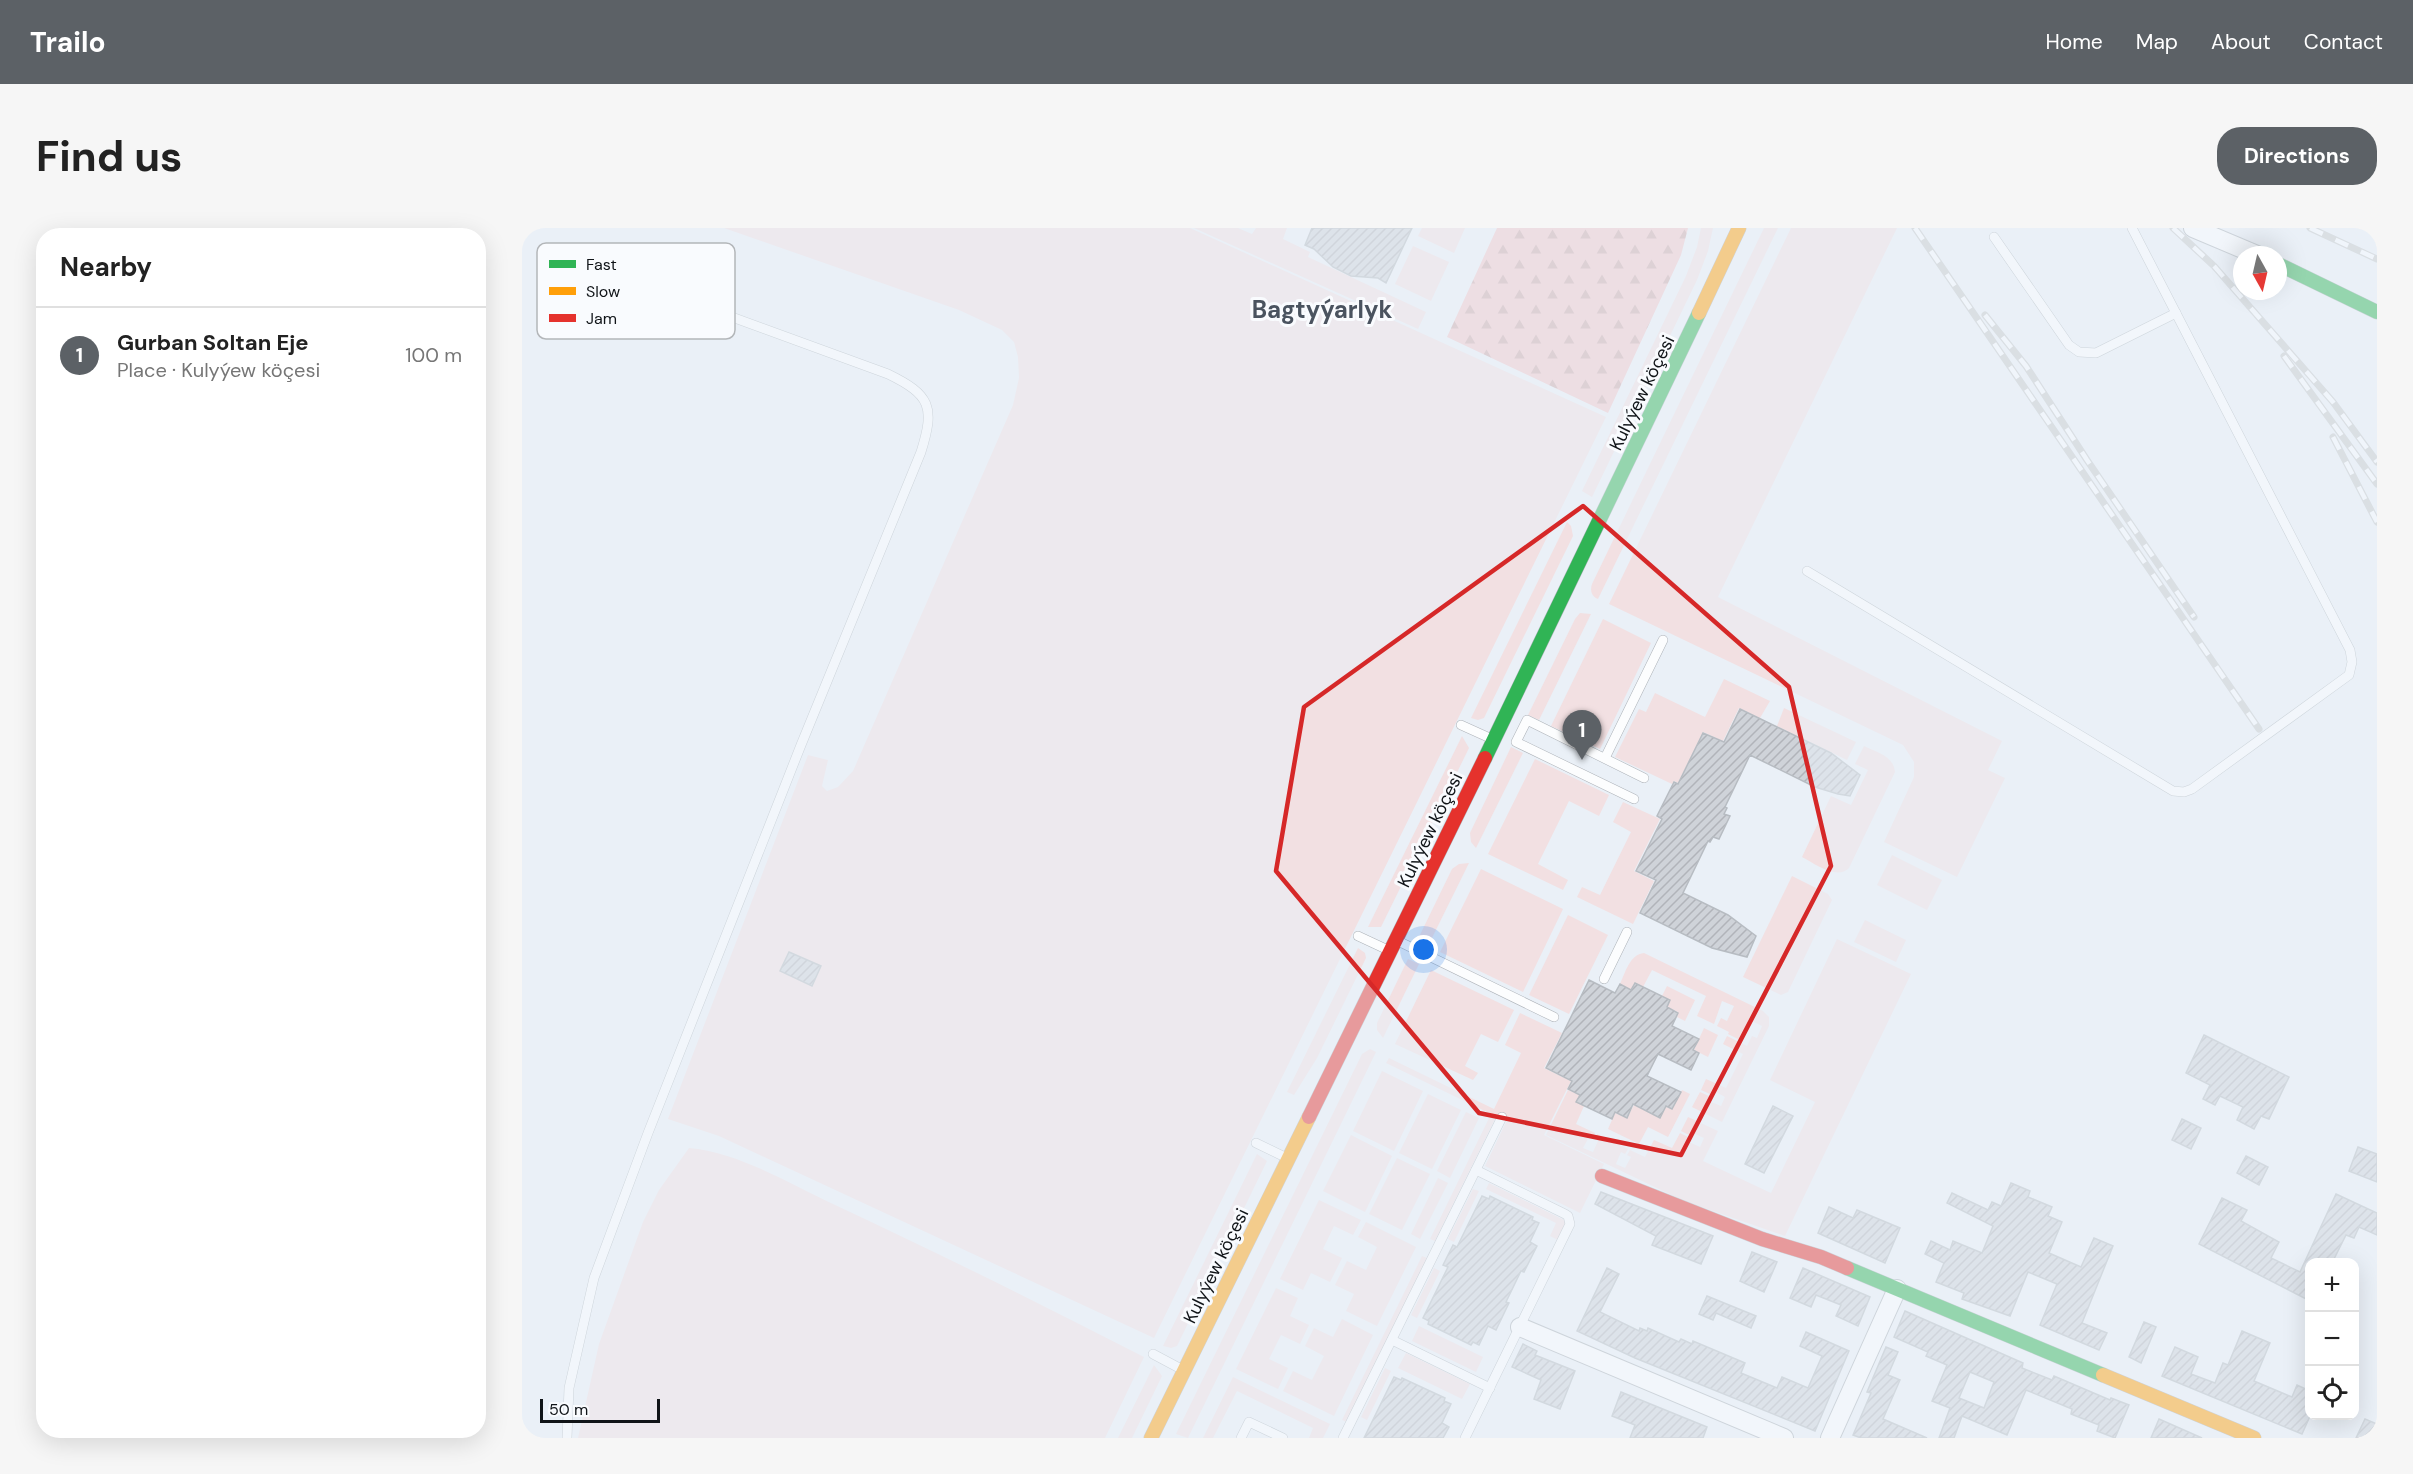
<!DOCTYPE html>
<meta charset="utf-8">
<style>
body{margin:0;font-family:"DM Sans",sans-serif;background:#f6f6f6;color:#222}
.controls{position:absolute;right:18px;bottom:18px;display:grid;overflow:hidden;border-radius:12px;box-shadow:0 6px 24px #0002}
.controls button{width:54px;height:54px;display:grid;place-items:center;padding:0;border:0;border-bottom:2px solid #e0e0e0;background:#fff;color:#222;font:30px sans-serif}
.compass{position:absolute;left:1711px;top:18px;width:54px;height:54px;border-radius:50%;background:#fff;box-shadow:0 6px 24px #0002;rotate:172deg}
.scale{position:absolute;left:18px;bottom:15px;width:120px;box-sizing:border-box;padding-left:6px;border:3px solid #101418;border-top:0;font-size:16px;line-height:21px;white-space:nowrap;color:#101418;-webkit-text-stroke:4px #f9fbfe;paint-order:stroke}
.you{position:absolute;left:902px;top:722px;width:21px;height:21px;margin:-15px;border:4px solid #fff;border-radius:50%;background:#1a73e8;box-shadow:0 0 0 9px #1a73e833}
.badge{display:grid;place-items:center;width:39px;height:39px;border-radius:50%;background:#5c6166;color:#fff;font-size:20px;font-weight:700}
.pin{position:absolute;translate:-50% -50px;filter:drop-shadow(0 2px 3px #0008)}
.pin::after{content:'';position:absolute;top:32px;width:21px;height:18px;background:inherit;clip-path:polygon(0 0,100% 0,50% 100%)}
.list{margin:0;padding:0;list-style:none}
h2{display:flex;justify-content:space-between;align-items:center;height:78px;margin:0;padding:0 24px;font-size:26px}
h2 small{font-size:20px;font-weight:400;color:#767676}
.list li{display:grid;grid-template-columns:39px 1fr auto;gap:18px;align-items:center;box-sizing:border-box;height:96px;padding:0 24px;border-top:2px solid #e0e0e0}
.list b{display:block;font-size:22px;white-space:nowrap}
.list p{margin:0;font-size:20px;white-space:nowrap;color:#767676}
.list em{font-size:20px;font-style:normal;color:#767676}
.icon{flex:none;width:33px;height:33px;fill:none;stroke:currentColor;stroke-width:2;stroke-linecap:round;stroke-linejoin:round}
.map{position:relative;flex:none;width:1855px;height:1210px;overflow:hidden;border-radius:24px}
header{display:flex;align-items:center;gap:36px;box-sizing:border-box;height:84px;padding:0 30px;background:#5c6166;color:#fff}
header strong{font-size:28px}
nav{display:flex;gap:33px;margin-inline-start:auto;font-size:21px}
.intro{display:flex;align-items:center;justify-content:space-between;box-sizing:border-box;height:144px;padding:0 36px}
h1{margin:0;font-size:42px}
.button{padding:15px 27px;border-radius:24px;background:#5c6166;color:#fff;font-size:21px;font-weight:700}
main{display:flex;gap:36px;padding:0 36px}
aside{flex:1;background:#fff;border-radius:24px;box-shadow:0 6px 24px #0002}
.map>svg:first-child{display:block}
</style>
<header>
<strong>Trailo</strong>
<nav><a>Home</a><a>Map</a><a>About</a><a>Contact</a></nav>
</header>
<div class="intro"><h1>Find us</h1><a class="button">Directions</a></div>
<main>
<aside>
<h2>Nearby<small></small></h2>
<ul class="list">
<li><span class="badge">1</span><div><b>Gurban Soltan Eje</b><p>Place · Kulyýew köçesi</p></div><em>100 m</em></li>
</ul>
</aside>
<div class="map">
<svg width="1855" height="1210" viewBox="0 0 1855 1210">
<defs>
<pattern id="forest-firs" width="22" height="20" patternUnits="userSpaceOnUse" patternTransform="scale(1.5)"><rect width="22" height="20" fill="#f2c7c9"/><path d="M5 1l3.5 6h-7zM16 11l3.5 6h-7z" fill="#ceaaac"/></pattern>
<pattern id="building-hatch" width="6" height="6" patternUnits="userSpaceOnUse" patternTransform="scale(1.5)"><rect width="6" height="6" fill="#cfd3d9"/><path d="M-1 1l2-2M0 6l6-6M5 7l2-2" fill="none" stroke="#b1b4ba"/></pattern>
</defs>
<rect width="100%" height="100%" fill="#eaf0f7"/>
<g fill="#f2e0e2">
<polygon points="202,0 668,0 1084,189 632,1110 197,908 146,891 286,527 306,532 300,558 305,563 316,559 331,543 491,177 497,150 496,129 492,114 480,102 437,82"/>
<polygon points="672,0 716,0 730,6 734,0 765,0 761,11 788,24 786,29 904,84 896,101"/>
<polygon points="900,0 943,0 932,25 896,8"/>
<polygon points="1179,0 1191,0 1186,23 1175,52 1070,269 1060,263 1164,48 1175,19"/>
<path d="M1242,0H1256L1076,371C1069,368 1068,362 1070,356Z"/>
<polygon points="1269,0 1375,0 1196,369 1480,513 1466,542 1483,550 1435,649 1362,614 1392,549 1392,534 1381,517 1087,376"/>
<polygon points="891,18 927,34 909,73 873,56"/>
<polygon points="1045,294 1049,298 1051,308 962,490 956,492 949,490"/>
<polygon points="1058,385 1069,386 1017,492 1006,487 1053,391"/>
<polygon points="1081,391 1129,415 1078,521 1029,498"/>
<polygon points="1202,451 1248,473 1238,490 1217,480 1201,513 1181,504 1156,555 1152,553 1150,556 1093,529 1117,481 1124,484 1133,465 1183,489"/>
<polygon points="1262,480 1334,514 1325,532 1255,498"/>
<polygon points="940,508 947,520 859,699 846,699"/>
<path d="M1342,518C1354,524 1372,528 1373,544L1327,640C1315,653 1292,635 1280,629L1309,568L1329,577L1346,542L1333,536Z"/>
<polygon points="989,519 1001,525 954,620 949,614 948,605"/>
<polygon points="1013,531 1087,567 1077,588 1047,573 1016,636 1046,652 1041,662 966,626"/>
<polygon points="1101,574 1138,591 1112,643 1132,653 1111,696 1055,669 1060,659 1078,667 1109,604 1091,594"/>
<polygon points="1370,627 1420,652 1405,682 1355,657"/>
<polygon points="947,635 906,718 895,713 930,641 937,636"/>
<polygon points="959,641 1041,681 1001,764 918,724"/>
<polygon points="1270,648 1306,666 1310,672 1266,764 1259,767 1221,749"/>
<polygon points="1046,687 1086,707 1047,786 1007,767"/>
<polygon points="1343,692 1384,712 1374,734 1332,714"/>
<polygon points="1315,711 1389,746 1263,1008 1162,973 1024,907 1046,862 1058,867 1054,874 1062,878 1054,896 1073,905 1071,910 1067,909 1061,920 1071,924 1076,913 1073,911 1075,906 1106,921 1103,926 1099,924 1094,936 1103,940 1109,929 1105,927 1108,922 1123,929 1132,912 1150,920 1158,905 1168,910 1167,914 1178,919 1182,910 1171,905 1169,908 1159,903 1166,889 1196,903 1181,933 1249,965 1293,874 1248,852"/>
<polygon points="836,720 843,725 844,730 795,830 772,867 765,864"/>
<path d="M1122,725L1241,783L1247,789V798L1200,894L1170,879L1178,864L1189,869L1187,873L1199,878L1203,869L1192,863L1190,867L1179,862L1184,851L1204,860L1221,826L1201,816L1205,808L1225,818L1230,808L1235,810L1240,798L1230,793L1220,813L1206,806L1207,804L1195,798L1199,790L1205,793L1212,778L1200,773L1192,796L1175,788L1184,768L1130,742L1121,759L1113,755L1109,762L1098,756C1103,745 1108,726 1122,725Z"/>
<polygon points="886,731 897,736 861,810 855,802 855,795"/>
<polygon points="909,742 992,782 976,814 959,806 943,838 956,845 951,852 873,816"/>
<polygon points="1145,758 1173,772 1163,793 1155,789 1156,784 1145,779 1148,772 1140,768"/>
<polygon points="998,785 1040,805 1022,840 1049,853 1022,907 1082,936 1058,985 963,938 986,890 976,885 913,1013 908,1011 969,886 864,835 867,830 972,881 999,825 983,817"/>
<polygon points="1182,800 1196,807 1186,829 1172,822"/>
<polygon points="848,821 854,824 666,1210 654,1206 840,826"/>
<polygon points="860,843 901,863 872,923 831,903"/>
<polygon points="1160,862 1168,866 1146,909 1126,899 1117,916 1086,901 1093,885 1105,890 1112,877 1138,890 1144,879 1150,881"/>
<polygon points="906,866 939,882 910,941 877,925"/>
<polygon points="944,884 957,890 928,950 915,943"/>
<polygon points="829,907 870,928 843,984 801,963"/>
<path d="M167,920C215,924 267,955 311,976C416,1025 519,1076 622,1129L583,1210H56L77,1116L121,994L137,962Z"/>
<polygon points="735,926 745,933 655,1118 649,1120 641,1118"/>
<polygon points="875,930 908,946 880,1002 847,986"/>
<polygon points="916,950 926,955 898,1011 889,1006"/>
<polygon points="967,955 1042,992 1044,996 1036,1012 1028,1008 1034,995 964,961"/>
<polygon points="951,961 957,963 932,1014 926,1011"/>
<polygon points="797,972 839,992 831,1007 812,998 801,1021 820,1030 808,1054 789,1045 781,1062 758,1051"/>
<polygon points="844,994 894,1019 855,1098 824,1083 832,1066 813,1057 825,1033 844,1042 855,1019 836,1009"/>
<polygon points="900,1028 905,1030 825,1194 820,1192"/>
<polygon points="912,1040 918,1043 895,1090 889,1087"/>
<polygon points="754,1060 776,1070 768,1088 787,1097 778,1116 759,1107 747,1131 766,1140 756,1161 714,1141"/>
<polygon points="820,1091 851,1107 812,1188 761,1163 771,1143 790,1152 802,1128 783,1118 792,1100 811,1109"/>
<polygon points="897,1098 961,1129 954,1144 890,1113"/>
<polygon points="884,1125 948,1156 940,1171 876,1140"/>
<polygon points="632,1137 640,1148 610,1210 596,1210"/>
<polygon points="863,1140 869,1143 845,1192 839,1189"/>
<polygon points="711,1149 808,1196 801,1210 787,1210 791,1200 715,1163 691,1210 681,1210"/>
</g>
<polygon fill="url(#forest-firs)" points="975,0 1166,0 1159,27 1086,185 925,109"/>
<g fill="url(#building-hatch)" stroke="#b7bcc2" stroke-width="1.5" fill-rule="evenodd">
<polygon points="790,0 890,0 864,55 856,50 829,48 811,39 792,21 783,17"/>
<polygon points="1218,481 1309,525 1338,547 1328,568 1316,566 1293,559 1228,527 1203,579 1205,580 1202,586 1208,588 1197,611 1191,609 1188,614 1186,613 1161,665 1206,687 1234,708 1225,729 1190,720 1118,685 1134,652 1114,643 1140,591 1135,588 1152,554 1156,556 1181,505 1202,514"/>
<polygon points="267,724 299,738 290,758 258,743"/>
<polygon points="1067,752 1093,765 1098,756 1109,762 1113,755 1148,772 1145,779 1156,785 1150,798 1177,811 1171,822 1177,825 1169,842 1136,826 1125,848 1159,864 1150,881 1144,878 1138,890 1111,876 1105,890 1093,884 1090,891 1054,874 1058,867 1046,861 1050,853 1024,840"/>
<polygon points="1682,807 1767,849 1747,891 1739,888 1732,901 1715,892 1721,879 1698,868 1693,877 1681,871 1688,857 1664,845"/>
<polygon points="1251,878 1271,888 1242,945 1223,936"/>
<polygon points="1660,891 1679,900 1669,921 1650,912"/>
<polygon points="1836,919 1855,926 1855,954 1827,943"/>
<polygon points="1724,928 1746,939 1737,957 1715,945"/>
<polygon points="1489,955 1508,963 1506,969 1530,979 1526,988 1540,994 1527,1025 1559,1039 1572,1010 1591,1018 1560,1095 1585,1105 1577,1122 1518,1097 1535,1056 1506,1044 1488,1088 1440,1071 1442,1065 1414,1054 1422,1035 1403,1026 1409,1013 1428,1022 1431,1013 1460,1025 1471,998 1425,975 1430,965 1466,982 1470,974 1479,978"/>
<polygon points="1079,964 1191,1008 1179,1036 1130,1017 1134,1008 1073,976"/>
<polygon points="1814,966 1855,985 1855,1007 1837,999 1832,1010 1824,1007 1810,1035 1788,1035 1788,1073 1677,1016 1700,970 1725,982 1719,993 1757,1014 1749,1030 1778,1044"/>
<polygon points="960,968 967,971 968,968 1011,989 1010,992 1017,995 1008,1014 1015,1018 1002,1044 999,1043 984,1074 987,1075 974,1102 966,1098 957,1117 951,1114 949,1117 906,1096 907,1093 901,1090 926,1039 921,1037 931,1017 935,1019"/>
<polygon points="1307,979 1331,990 1335,982 1378,1000 1363,1035 1296,1005"/>
<polygon points="1230,1024 1255,1034 1242,1064 1218,1053"/>
<polygon points="1085,1040 1097,1046 1078,1084 1117,1103 1118,1100 1125,1103 1126,1100 1157,1114 1159,1111 1170,1116 1171,1113 1223,1135 1219,1145 1255,1160 1260,1149 1286,1160 1300,1128 1278,1118 1284,1104 1327,1123 1293,1203 1113,1130 1055,1103"/>
<polygon points="1281,1040 1348,1069 1336,1098 1314,1088 1319,1077 1294,1067 1289,1079 1268,1070"/>
<polygon points="1185,1068 1234,1088 1229,1100 1194,1085 1191,1092 1177,1086"/>
<path d="M1383,1083L1501,1135L1500,1140L1530,1152L1532,1148L1588,1172L1589,1170L1607,1177L1593,1210L1575,1203L1577,1197L1549,1186L1550,1181L1504,1162L1485,1207L1440,1188L1432,1210H1417L1428,1180L1410,1173L1425,1137L1404,1128L1406,1124L1372,1109ZM1448,1144L1472,1154L1462,1180L1437,1170Z"/>
<polygon points="1622,1094 1634,1099 1619,1135 1607,1129"/>
<polygon points="1720,1103 1748,1115 1732,1153 1770,1169 1775,1157 1788,1163 1788,1188 1780,1206 1640,1148 1653,1119 1676,1129 1669,1146 1693,1155 1701,1135 1706,1137"/>
<polygon points="1001,1116 1015,1123 1013,1127 1053,1143 1038,1181 1012,1171 1019,1152 990,1139"/>
<polygon points="1364,1119 1376,1124 1366,1147 1378,1152 1361,1191 1405,1210 1339,1210 1331,1207 1349,1165 1345,1164"/>
<polygon points="872,1149 879,1152 880,1150 923,1170 922,1173 929,1176 920,1195 927,1199 921,1210 842,1210"/>
<polygon points="1099,1164 1185,1199 1181,1210 1108,1210 1113,1197 1090,1188"/>
<polygon points="1637,1191 1680,1210 1629,1210"/>
<polygon points="1843,1191 1855,1196 1855,1210 1834,1210"/>
</g>
<g fill="none" stroke-linecap="round" stroke-linejoin="round">
<g stroke="#adb2b8" stroke-width="10">
<g id="lane">
<polyline points="1472,9 1547,117 1557,124 1574,125 1654,85"/>
<path d="M43,28L366,146C409,167 413,179 399,224L279,517L126,905L72,1050L47,1160L45,1210"/>
<polyline points="1285,343 1651,563 1662,564 1670,561 1827,447 1830,434 1828,422 1610,0"/>
<polyline points="939,497 970,511"/>
<polyline points="1083,530 1141,412"/>
<polyline points="1112,571 994,514 1005,492 1122,550"/>
<polyline points="836,708 866,722"/>
<polyline points="876,713 1032,789"/>
<polyline points="1082,751 1105,704"/>
<polyline points="734,915 765,930"/>
<polyline points="870,1112 968,1160"/>
<polyline points="631,1126 661,1142"/>
<polyline points="719,1210 727,1194 761,1210"/>
<polyline points="821,1210 980,889"/>
<polyline points="943,1210 1048,996 1046,988 1043,986 954,942"/>
</g>
</g>
<g stroke="#adb2b8" stroke-width="20">
<g id="street">
<polyline points="1671,0 1735,27"/>
<polyline points="998,1099 1262,1210"/>
<polyline points="1308,1210 1375,1061"/>
</g>
</g>
<g stroke="#adb2b8" stroke-width="15">
<g id="fast">
<polyline points="1756,36 1855,84"/>
<polyline points="963,530 1177,85"/>
<polyline points="1325,1040 1581,1147"/>
</g>
</g>
<g stroke="#adb2b8" stroke-width="15">
<g id="slow">
<polyline points="1177,85 1217,0"/>
<polyline points="1581,1147 1732,1210"/>
<polyline points="629,1210 787,889"/>
</g>
</g>
<g stroke="#adb2b8" stroke-width="15">
<g id="jam">
<polyline points="787,889 963,530"/>
<polyline points="1080,948 1240,1011 1299,1029 1325,1040"/>
</g>
</g>
<use href="#lane" stroke="#fcfdfe" stroke-width="9"/>
<use href="#street" stroke="#fcfdfe" stroke-width="18"/>
<use href="#fast" stroke="#30b455" stroke-width="14"/>
<use href="#slow" stroke="#ff9f0a" stroke-width="14"/>
<use href="#jam" stroke="#e5322d" stroke-width="14"/>
<g stroke="#c7c9cb" stroke-width="7">
<g id="rail">
<polyline points="1393,0 1737,501"/>
<polyline points="1651,0 1692,38 1811,174 1855,234"/>
<polyline points="1788,0 1855,31"/>
<polyline points="1463,87 1504,138 1565,232 1672,389"/>
<polyline points="1762,128 1855,256"/>
<polyline points="1811,209 1855,294"/>
</g>
</g>
<use href="#rail" stroke="#f9fbfe" stroke-width="4.5" stroke-dasharray="14" stroke-linecap="butt"/>
</g>
<path d="M0 0H1855V1210H0ZM1061,278L1267,459L1309,638L1159,927L957,885L754,643L782,479Z" fill="#eaf0f7" fill-opacity=".55" fill-rule="evenodd"/>
<path fill="none" stroke="#d62828" stroke-width="4.5" stroke-linejoin="round" d="M1061,278L1267,459L1309,638L1159,927L957,885L754,643L782,479Z"/>
<g text-anchor="middle" dominant-baseline="central" stroke-width="6" stroke-linejoin="round" paint-order="stroke">
<g font-size="18" fill="#101418" stroke="#f9fbfe">
<text transform="translate(1120 165) rotate(-64)">Kulyýew köçesi</text>
<text transform="translate(908 602) rotate(-64)">Kulyýew köçesi</text>
<text transform="translate(694 1038) rotate(-64)">Kulyýew köçesi</text>
</g>
<g font-size="24" font-weight="bold" fill="#4a535f" stroke="#f9fbfe">
<text x="800" y="81">Bagtyýarlyk</text>
</g>
</g>
<rect x="15" y="15" width="198" height="96" rx="9" fill="#f9fbfe" stroke="#b3b6b9" stroke-width="1.5"/>
<rect x="27" y="32" width="27" height="8" fill="#30b455"/>
<rect x="27" y="59" width="27" height="8" fill="#ff9f0a"/>
<rect x="27" y="86" width="27" height="8" fill="#e5322d"/>
<g font-size="16" fill="#101418">
<text x="64" y="42">Fast</text>
<text x="64" y="69">Slow</text>
<text x="64" y="96">Jam</text>
</g>
</svg>
<div class="controls">
<button>+</button>
<button>−</button>
<button><svg class="icon" aria-label="locate" viewBox="0 0 24 24"><circle cx="12" cy="12" r="6"/><path d="M12 2v4M12 18v4M2 12h4M18 12h4"/></svg></button>
</div>
<svg class="compass" viewBox="-18 -18 36 36"><path d="M0-13l5 13h-10z" fill="#e53935"/><path d="M0 13l5-13h-10z" fill="#767676"/></svg>
<div class="scale">50 m</div>
<div class="you"></div>
<div class="pin badge" style="left:1060px;top:532px">1</div>
</div>
</main>
